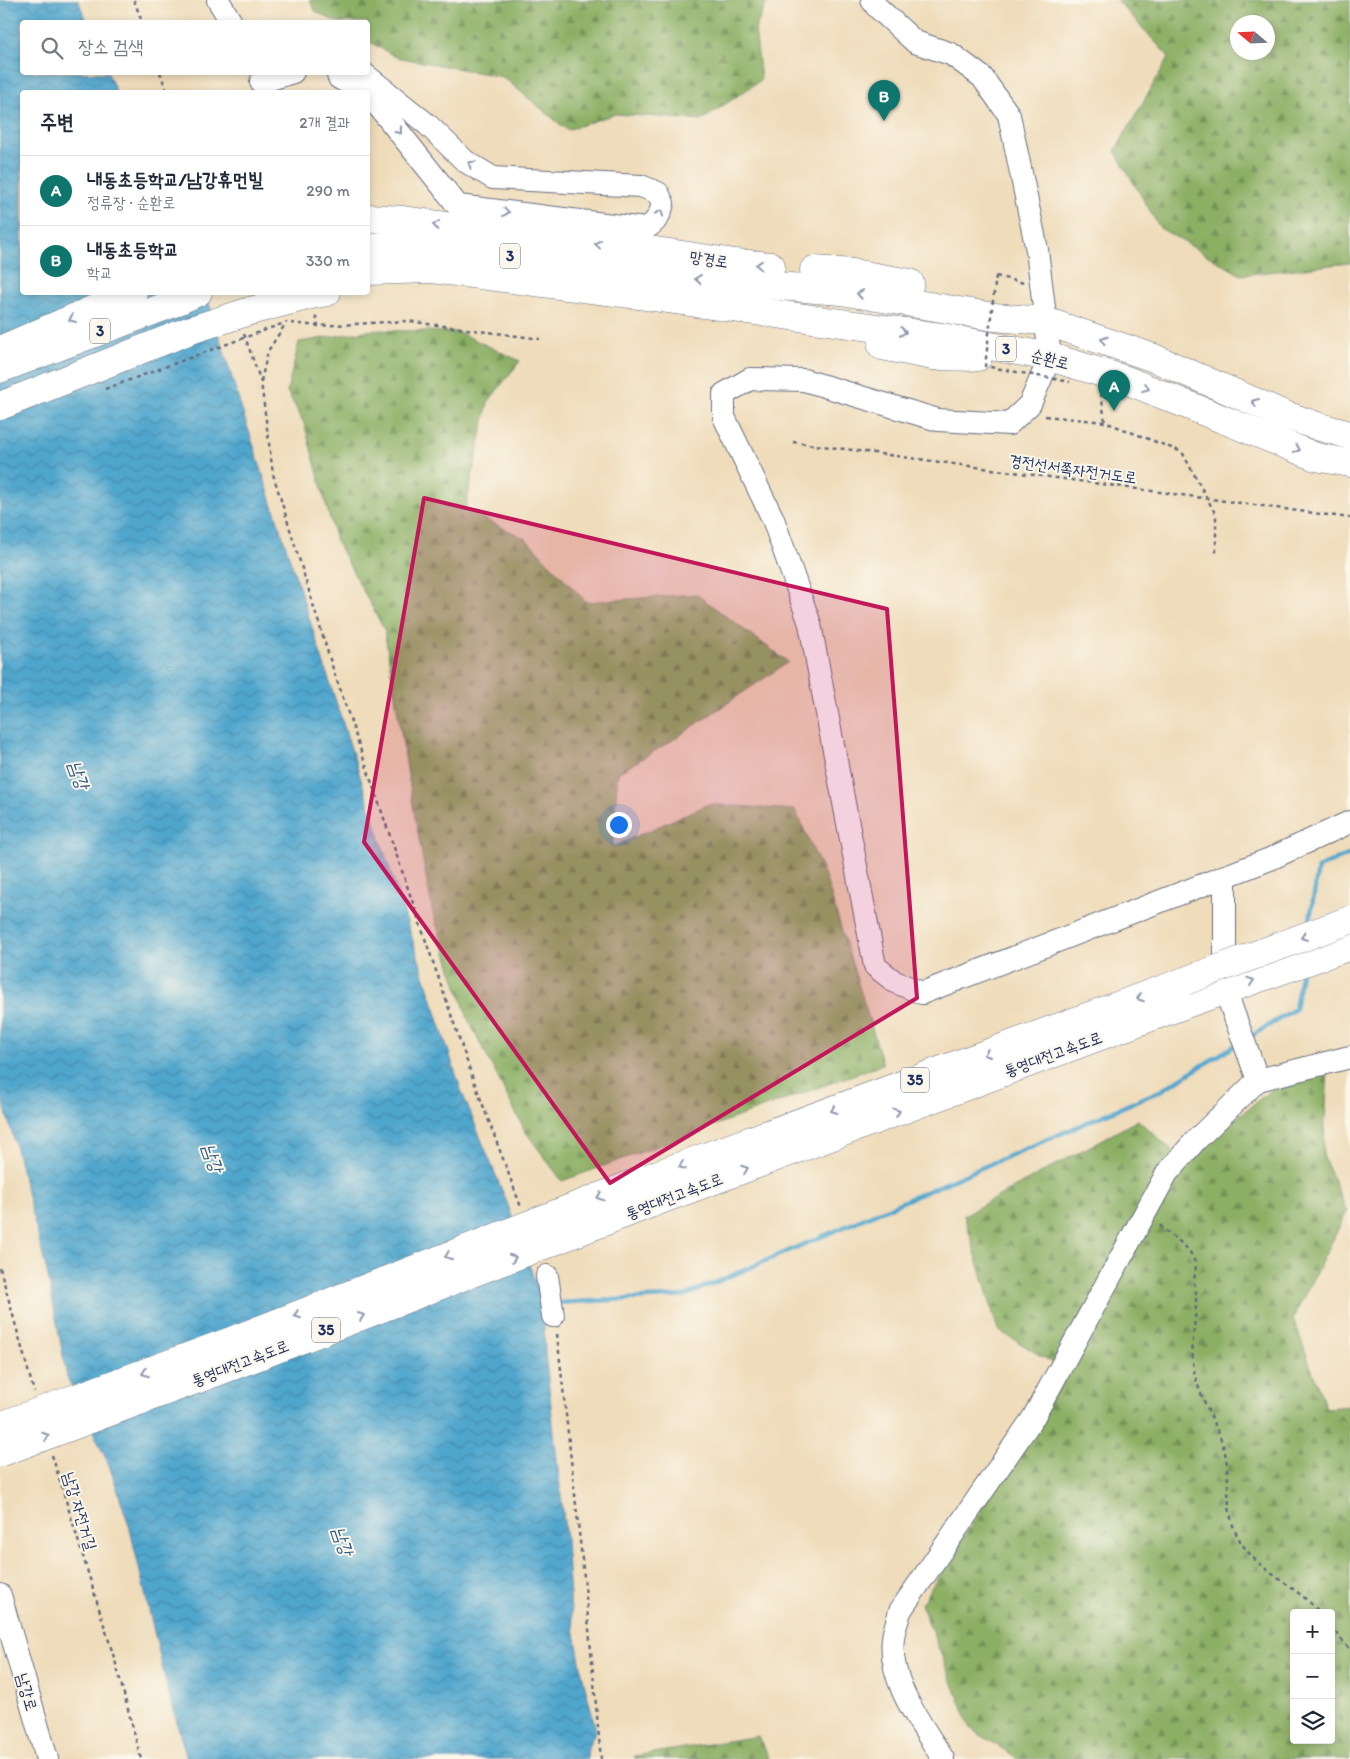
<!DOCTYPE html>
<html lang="ko">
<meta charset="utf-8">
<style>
body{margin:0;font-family:Itim,"Poor Story",sans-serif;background:#f2f2f3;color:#1f2937}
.controls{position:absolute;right:15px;bottom:15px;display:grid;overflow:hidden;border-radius:5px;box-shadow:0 2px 8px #0003}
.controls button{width:45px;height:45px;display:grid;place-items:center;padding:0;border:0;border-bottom:1px solid #e0e1e3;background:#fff;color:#1f2937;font:25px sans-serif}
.compass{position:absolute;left:1230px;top:15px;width:45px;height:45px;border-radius:50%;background:#fff;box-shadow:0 2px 8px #0003;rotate:289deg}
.you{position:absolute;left:618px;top:824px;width:18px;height:18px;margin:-12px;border:4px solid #fff;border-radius:50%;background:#1a73e8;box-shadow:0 0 0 8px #1a73e833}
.badge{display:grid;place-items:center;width:32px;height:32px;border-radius:50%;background:#0f766e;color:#fff;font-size:16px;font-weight:700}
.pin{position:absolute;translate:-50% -41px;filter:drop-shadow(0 1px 2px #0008)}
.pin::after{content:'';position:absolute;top:26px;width:18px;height:15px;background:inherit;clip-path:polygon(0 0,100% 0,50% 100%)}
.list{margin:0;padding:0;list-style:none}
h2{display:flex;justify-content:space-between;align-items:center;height:65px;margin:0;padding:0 20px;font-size:21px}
h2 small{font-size:16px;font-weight:400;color:#747a83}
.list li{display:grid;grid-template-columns:32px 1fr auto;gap:15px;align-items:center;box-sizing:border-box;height:70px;padding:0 20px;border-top:1px solid #e0e1e3}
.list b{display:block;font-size:19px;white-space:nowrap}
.list p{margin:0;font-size:16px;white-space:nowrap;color:#747a83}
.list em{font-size:16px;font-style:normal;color:#747a83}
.icon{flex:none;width:28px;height:28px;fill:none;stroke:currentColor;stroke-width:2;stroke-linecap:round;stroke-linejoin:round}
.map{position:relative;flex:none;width:1350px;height:1759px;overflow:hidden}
.search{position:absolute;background:#fff;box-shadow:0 2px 8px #0003;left:20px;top:20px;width:350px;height:55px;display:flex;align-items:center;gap:12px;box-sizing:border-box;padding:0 18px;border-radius:5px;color:#747a83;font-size:19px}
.panel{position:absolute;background:#fff;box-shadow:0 2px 8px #0003;left:20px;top:90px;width:350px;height:205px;border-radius:5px}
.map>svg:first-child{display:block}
</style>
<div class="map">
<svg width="1350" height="1759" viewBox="0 0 1350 1759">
<defs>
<pattern id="forest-firs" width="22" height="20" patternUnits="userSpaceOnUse" patternTransform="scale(1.25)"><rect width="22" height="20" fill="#8baf63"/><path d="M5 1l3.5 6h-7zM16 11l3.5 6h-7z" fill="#718f55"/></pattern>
<pattern id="water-waves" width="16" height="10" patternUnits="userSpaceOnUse" patternTransform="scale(1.25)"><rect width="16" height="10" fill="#50a6cd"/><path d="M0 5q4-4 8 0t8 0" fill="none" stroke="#4288aa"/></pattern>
</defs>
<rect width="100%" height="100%" fill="#fbf7ec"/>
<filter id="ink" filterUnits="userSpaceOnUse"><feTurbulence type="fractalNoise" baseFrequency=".02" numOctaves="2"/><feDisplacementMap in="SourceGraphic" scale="10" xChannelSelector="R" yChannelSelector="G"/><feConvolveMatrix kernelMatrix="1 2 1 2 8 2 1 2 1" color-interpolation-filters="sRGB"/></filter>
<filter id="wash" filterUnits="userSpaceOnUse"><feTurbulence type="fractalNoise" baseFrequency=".0096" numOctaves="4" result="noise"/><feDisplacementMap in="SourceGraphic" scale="20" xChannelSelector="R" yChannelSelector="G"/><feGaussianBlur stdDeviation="1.12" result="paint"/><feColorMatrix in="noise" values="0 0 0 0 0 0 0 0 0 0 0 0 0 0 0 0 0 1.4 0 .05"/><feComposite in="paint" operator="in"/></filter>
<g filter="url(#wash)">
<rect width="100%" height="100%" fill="#efdcba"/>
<g fill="url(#forest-firs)" stroke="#536f60" fill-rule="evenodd">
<polygon points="310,0 768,0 755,29 761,80 702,120 615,114 567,130 503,77 396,57 368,41 368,22 336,22 315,11"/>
<path d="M1117,0H1350V263L1241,275L1160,228L1115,151L1169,57ZM1268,22V52H1238V22Z"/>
<polygon points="373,330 458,332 520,361 488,402 465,510 526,539 586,602 696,594 788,662 676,738 618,773 612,847 709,804 795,810 825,876 883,1064 562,1181 525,1131 468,1019 433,914 415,817 384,629 336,541 304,423 287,391 299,342"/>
<path d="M1329,1054L1323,1155L1347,1212L1293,1318L1326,1408L1350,1406V1759H1019L971,1729L921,1604L1068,1372L998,1330L964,1215L1138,1120L1184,1161L1289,1075ZM1294,1613H1331V1740H1294Z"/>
<polygon points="758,1736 769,1759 635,1759 635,1756"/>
</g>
<polygon fill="url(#water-waves)" stroke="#366a96" points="0,0 78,0 87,22 22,22 22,72 108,73 116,92 22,92 22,292 206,293 236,391 461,1090 508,1205 543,1304 545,1352 566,1540 571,1611 583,1678 596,1730 588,1747 587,1759 187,1759 167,1687 129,1525 109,1465 67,1377 48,1276 12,1133 0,1091"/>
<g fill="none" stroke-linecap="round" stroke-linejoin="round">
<g stroke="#50a6cd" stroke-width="4.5">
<polyline points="1309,926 1318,868 1350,854"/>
<polyline points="1250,1037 1295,1009 1301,973"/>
<polyline points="557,1303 684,1296 1162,1090 1239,1043"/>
</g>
</g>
</g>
<g filter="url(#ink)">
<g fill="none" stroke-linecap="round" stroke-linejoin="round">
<g stroke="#656c7e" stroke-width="24">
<g id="minor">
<polyline points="218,0 231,22"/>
<polyline points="872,0 877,7 915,42 951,54 982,77 1009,115 1037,250 1050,357 1030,404 1009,424 938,420 804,380 750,379 724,394 724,417 773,519 810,624 875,966 895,982 922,993 1270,859 1350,822"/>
<polyline points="337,72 339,78 364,92"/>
<path d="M362,72L428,125L465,161L493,178L641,186L658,193L663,203C660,215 657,222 645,229L458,206L371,97L368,95"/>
<polyline points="261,82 293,72"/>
<polyline points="1225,876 1225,990 1258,1080"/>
<polyline points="547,1276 553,1316"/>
<polyline points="0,1595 47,1759"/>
<path d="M943,1759C921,1723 888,1682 893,1638C894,1629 898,1620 900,1611L1033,1418L1167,1173L1196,1140L1258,1080L1350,1057"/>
</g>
</g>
<g stroke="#656c7e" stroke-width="29">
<g id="major">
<polyline points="368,218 403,220 520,236 630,247 735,263 771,266"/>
<polyline points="368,247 425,245 652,276 841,291 994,317 1045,321 1154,358 1285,415 1320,427 1350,435"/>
<polyline points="814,270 853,273 910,283"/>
<polyline points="368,271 432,269 647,296 942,337 1050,357 1126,380 1316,457 1350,463"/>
<polyline points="250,311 311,295 327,292"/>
<polyline points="882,346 933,356 978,357"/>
<polyline points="2,349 133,292"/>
<polyline points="0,369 169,305 198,292"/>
</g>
</g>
<g stroke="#656c7e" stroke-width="29">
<g id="highway">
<polyline points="645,1179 1185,981"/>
<polyline points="650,1204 1189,1003 1350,946"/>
</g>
</g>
<g stroke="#656c7e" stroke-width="2.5" stroke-dasharray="4 4" stroke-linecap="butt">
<polyline points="134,0 142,22"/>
<polyline points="160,72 167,92"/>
<polyline points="996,276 1024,283"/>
<polyline points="316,316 318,326"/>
<polyline points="291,323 318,326 407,321 540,339"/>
<polyline points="244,334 261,382 273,474 333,669 472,1076 521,1207"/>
<polyline points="261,381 268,351 286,323"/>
<polyline points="1101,393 1105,422"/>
<polyline points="1045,416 1105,422 1182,452 1216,515 1216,554"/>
<polyline points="793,442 1350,518"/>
<path d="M1160,1225C1171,1238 1190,1244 1195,1263C1197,1269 1194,1276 1194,1282C1195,1288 1197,1294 1196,1301C1196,1321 1191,1341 1193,1361C1195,1396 1220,1424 1226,1458C1230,1482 1225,1510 1236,1533C1253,1571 1295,1583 1320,1613"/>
<polyline points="0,1268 34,1392"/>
<polyline points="557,1334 585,1586 601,1759"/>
<polyline points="52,1455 116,1664 141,1759"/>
<polyline points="1331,1626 1350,1650"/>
</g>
<use href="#minor" stroke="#fff" stroke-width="22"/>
<use href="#major" stroke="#fff" stroke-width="28"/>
<use href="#highway" stroke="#fff" stroke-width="28"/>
<g stroke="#656c7e" stroke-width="29" stroke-linecap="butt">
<polyline id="major-bridge" points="0,406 188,331 250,311"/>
</g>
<g stroke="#656c7e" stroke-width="29" stroke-linecap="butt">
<g id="highway-bridge">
<polyline points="1185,981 1350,920"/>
<polyline points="0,1426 231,1341 645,1179"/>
<polyline points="0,1453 220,1371 650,1204"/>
</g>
</g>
<g stroke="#656c7e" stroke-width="2.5" stroke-dasharray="4 4" stroke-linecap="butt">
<polyline points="996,276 985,366 1070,382"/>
<polyline points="105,389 287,322"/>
</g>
<use href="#major-bridge" stroke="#fff" stroke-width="28"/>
<use href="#highway-bridge" stroke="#fff" stroke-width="28"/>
</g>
<defs><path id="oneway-chevron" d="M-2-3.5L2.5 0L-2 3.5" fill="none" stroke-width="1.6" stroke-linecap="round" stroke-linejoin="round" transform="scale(1.25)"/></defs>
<g stroke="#8d97ae">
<use href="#oneway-chevron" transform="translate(399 131) rotate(51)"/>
<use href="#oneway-chevron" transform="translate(471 164) rotate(-147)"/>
<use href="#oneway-chevron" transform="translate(506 212) rotate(7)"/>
<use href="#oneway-chevron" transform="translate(660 213) rotate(-68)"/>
<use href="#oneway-chevron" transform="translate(436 225) rotate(-172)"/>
<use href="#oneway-chevron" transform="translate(598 244) rotate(-174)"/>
<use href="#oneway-chevron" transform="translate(759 265) rotate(-175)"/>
<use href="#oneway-chevron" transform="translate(698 279) rotate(-175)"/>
<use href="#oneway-chevron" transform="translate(860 294) rotate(-170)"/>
<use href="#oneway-chevron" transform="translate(72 319) rotate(157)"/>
<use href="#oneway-chevron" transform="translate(903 332) rotate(8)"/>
<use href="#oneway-chevron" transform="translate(1104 340) rotate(-160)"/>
<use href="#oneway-chevron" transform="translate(1146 388) rotate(22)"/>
<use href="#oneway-chevron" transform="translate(1255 402) rotate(-157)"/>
<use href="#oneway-chevron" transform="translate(1297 449) rotate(22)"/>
<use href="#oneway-chevron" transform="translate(1304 937) rotate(160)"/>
<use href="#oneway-chevron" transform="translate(1251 981) rotate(-19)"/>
<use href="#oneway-chevron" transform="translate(1140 998) rotate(160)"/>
<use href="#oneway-chevron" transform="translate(987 1054) rotate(160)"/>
<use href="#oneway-chevron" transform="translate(834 1110) rotate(160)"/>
<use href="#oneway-chevron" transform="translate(897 1112) rotate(-20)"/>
<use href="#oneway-chevron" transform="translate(682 1166) rotate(160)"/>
<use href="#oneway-chevron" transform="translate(745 1169) rotate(-20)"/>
<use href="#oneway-chevron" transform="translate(600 1197) rotate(159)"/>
<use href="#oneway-chevron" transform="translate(448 1256) rotate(159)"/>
<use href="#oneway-chevron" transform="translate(513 1258) rotate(-21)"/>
<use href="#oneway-chevron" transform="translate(297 1315) rotate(159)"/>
<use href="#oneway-chevron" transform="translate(361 1316) rotate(-21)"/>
<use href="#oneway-chevron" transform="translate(145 1373) rotate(160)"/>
<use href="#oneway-chevron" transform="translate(46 1436) rotate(-20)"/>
</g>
</g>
<path fill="#c2185b" fill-opacity="0.2" stroke="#c2185b" stroke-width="4" stroke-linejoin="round" d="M424,498L887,609L917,998L610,1183L364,842Z"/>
<g text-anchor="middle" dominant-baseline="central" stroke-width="4" stroke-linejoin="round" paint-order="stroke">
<g fill="#fbf7ec" stroke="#5e6b89" stroke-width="1">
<rect x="500" y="243.5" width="20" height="25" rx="4"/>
<rect x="90" y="318.5" width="20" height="25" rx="4"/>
<rect x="996" y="336.5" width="20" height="25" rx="4"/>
<rect x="901" y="1067.5" width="28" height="25" rx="4"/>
<rect x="312" y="1317.5" width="28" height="25" rx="4"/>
</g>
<g font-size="15" font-weight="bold" fill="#1b2f5e">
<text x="510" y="256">3</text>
<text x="100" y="331">3</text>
<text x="1006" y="349">3</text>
<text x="915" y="1080">35</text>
<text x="326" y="1330">35</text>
</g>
<g font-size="16" fill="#1b2f5e" stroke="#fbf7ec">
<text transform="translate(709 259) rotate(9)">망경로</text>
<text transform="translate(1050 359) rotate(14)">순환로</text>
<text transform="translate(1073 469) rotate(8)">경전선서쪽자전거도로</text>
<text transform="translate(1053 1054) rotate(-20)">통영대전고속도로</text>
<text transform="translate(674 1196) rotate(-21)">통영대전고속도로</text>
<text transform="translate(240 1363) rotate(-21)">통영대전고속도로</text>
<text transform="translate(80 1511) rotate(73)">남강 자전거길</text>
<text transform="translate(27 1692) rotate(74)">남강로</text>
</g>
<g font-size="18" font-style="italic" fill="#2e5985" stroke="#fbf7ec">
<text transform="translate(79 775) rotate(70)">남강</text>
<text transform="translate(213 1158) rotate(71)">남강</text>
<text transform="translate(343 1541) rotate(71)">남강</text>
</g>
</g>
</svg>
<div class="controls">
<button>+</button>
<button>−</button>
<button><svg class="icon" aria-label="layers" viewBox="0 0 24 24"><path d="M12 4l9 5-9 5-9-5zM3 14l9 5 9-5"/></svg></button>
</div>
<svg class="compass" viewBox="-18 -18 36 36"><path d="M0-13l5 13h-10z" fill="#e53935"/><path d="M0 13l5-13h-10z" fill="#747a83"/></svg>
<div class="you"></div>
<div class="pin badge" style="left:1114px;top:411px">A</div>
<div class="pin badge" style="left:884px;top:121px">B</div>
<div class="search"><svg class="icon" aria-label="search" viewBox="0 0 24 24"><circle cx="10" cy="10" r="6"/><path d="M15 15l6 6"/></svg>장소 검색</div>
<section class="panel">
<h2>주변<small>2개 결과</small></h2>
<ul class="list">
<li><span class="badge">A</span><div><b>내동초등학교/남강휴먼빌</b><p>정류장 · 순환로</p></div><em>290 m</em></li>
<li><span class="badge">B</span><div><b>내동초등학교</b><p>학교</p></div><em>330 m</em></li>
</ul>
</section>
</div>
